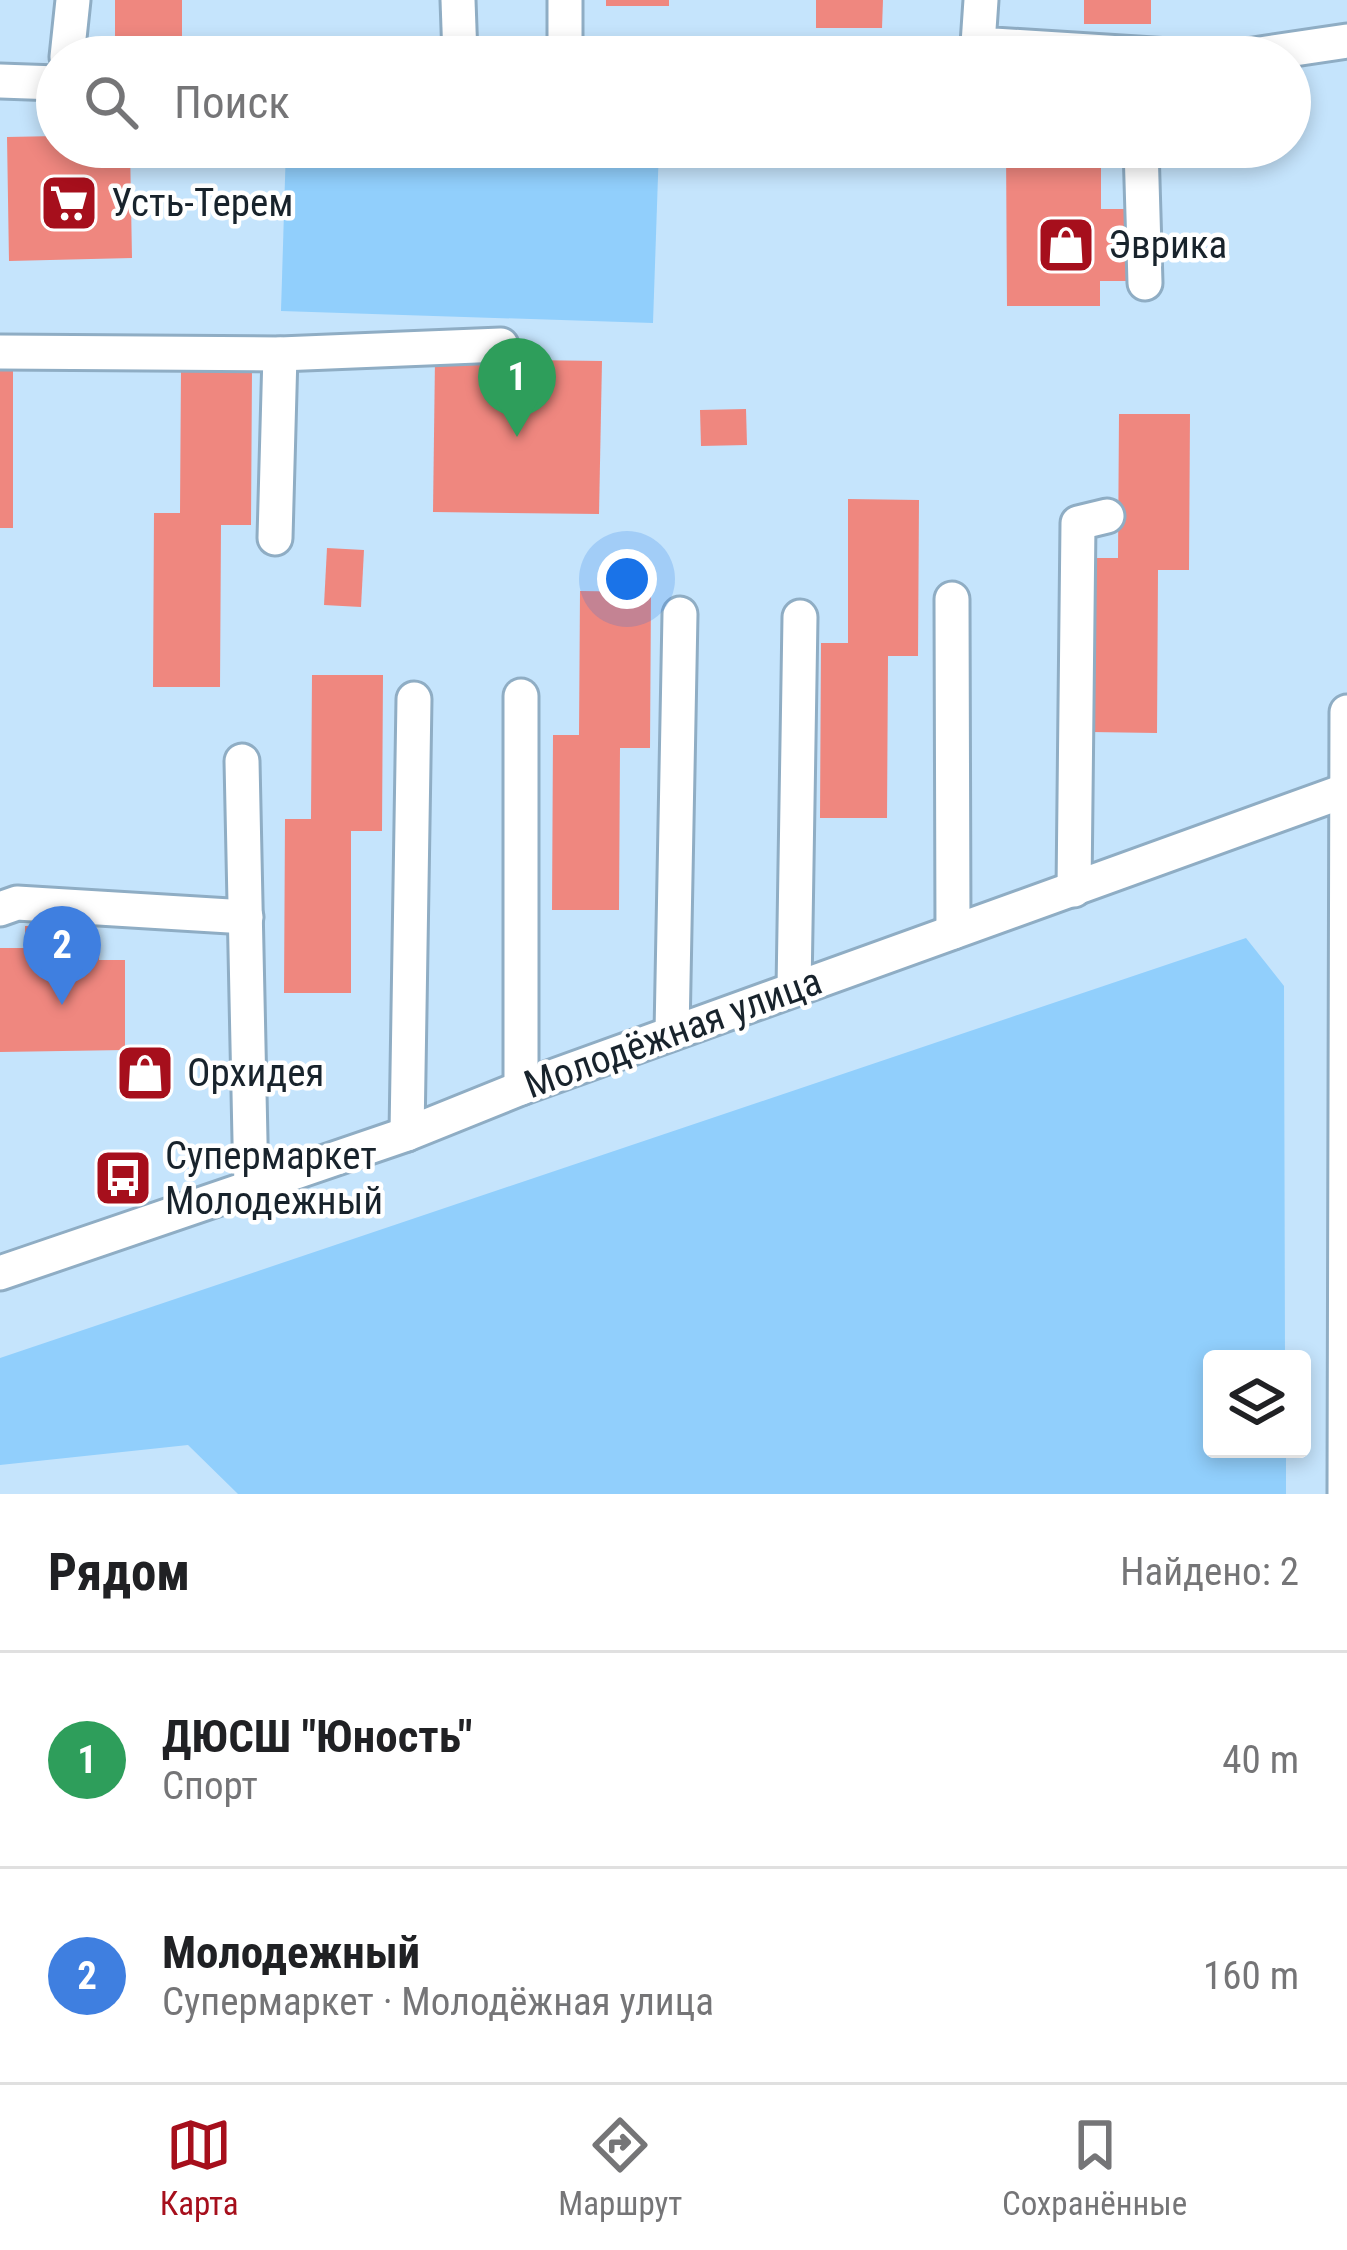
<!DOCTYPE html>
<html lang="ru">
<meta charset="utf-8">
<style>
body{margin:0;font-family:"Roboto Condensed",sans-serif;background:#f2f2f2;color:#202124}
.controls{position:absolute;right:36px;bottom:36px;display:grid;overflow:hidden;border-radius:12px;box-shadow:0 6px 18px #0003}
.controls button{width:108px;height:108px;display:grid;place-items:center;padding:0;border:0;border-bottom:3px solid #e0e0e0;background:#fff;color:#202124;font:60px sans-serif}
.you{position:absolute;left:627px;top:579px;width:42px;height:42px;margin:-30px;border:9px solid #fff;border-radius:50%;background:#1a73e8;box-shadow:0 0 0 18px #1a73e833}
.badge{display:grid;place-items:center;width:78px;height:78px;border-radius:50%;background:#a60f1c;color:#fff;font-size:39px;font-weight:700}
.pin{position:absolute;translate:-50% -99px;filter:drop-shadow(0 3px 6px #0008)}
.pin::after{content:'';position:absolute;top:63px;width:42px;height:36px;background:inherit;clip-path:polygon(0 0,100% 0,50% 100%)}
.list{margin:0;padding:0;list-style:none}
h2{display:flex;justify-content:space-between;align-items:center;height:156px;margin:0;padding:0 48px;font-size:51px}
h2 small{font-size:39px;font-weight:400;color:#757577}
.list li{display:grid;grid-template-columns:78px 1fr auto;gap:36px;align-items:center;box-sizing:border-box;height:216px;padding:0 48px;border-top:3px solid #e0e0e0}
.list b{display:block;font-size:45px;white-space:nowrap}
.list p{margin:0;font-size:39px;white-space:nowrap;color:#757577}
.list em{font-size:39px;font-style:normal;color:#757577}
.icon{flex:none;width:66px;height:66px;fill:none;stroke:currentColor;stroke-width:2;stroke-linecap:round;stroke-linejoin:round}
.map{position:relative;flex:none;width:1347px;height:1494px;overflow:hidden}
.search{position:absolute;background:#fff;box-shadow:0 6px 18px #0003;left:36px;right:36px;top:36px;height:132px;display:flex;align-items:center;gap:30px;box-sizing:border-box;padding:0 42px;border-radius:66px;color:#757577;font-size:45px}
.sheet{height:588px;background:#fff}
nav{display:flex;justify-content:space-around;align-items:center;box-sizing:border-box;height:168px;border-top:3px solid #e0e0e0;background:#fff;font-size:33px;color:#757577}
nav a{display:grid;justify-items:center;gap:6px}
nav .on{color:#a60f1c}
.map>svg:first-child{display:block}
</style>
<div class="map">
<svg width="1347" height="1494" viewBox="0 0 1347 1494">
<rect width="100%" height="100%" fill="#c5e4fc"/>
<g fill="#91cffc">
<polygon points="286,147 659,147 653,323 281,311"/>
<polygon points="1246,938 1284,986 1285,1359 1212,1359 1212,1449 1286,1449 1286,1494 238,1494 188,1445 0,1465 0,1358"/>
</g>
<g fill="#ef877f">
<polygon points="115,0 182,0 182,40 115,39"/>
<rect x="606" y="0" width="63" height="6"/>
<polygon points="816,0 883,0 882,28 816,28"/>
<rect x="1084" y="0" width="67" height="24"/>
<polygon points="57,136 57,147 130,147 132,258 9,261 7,137"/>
<polygon points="1006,147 1101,147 1101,209 1126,209 1126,281 1100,281 1100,306 1007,306"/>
<polygon points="435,359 602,361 599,514 433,512"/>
<polygon points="181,369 252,369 251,525 221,525 220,687 153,687 154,513 180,513"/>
<rect x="0" y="371" width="13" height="157"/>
<polygon points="746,409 747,445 701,446 700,410"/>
<polygon points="1119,414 1190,414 1189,570 1158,570 1157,733 1091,732 1092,558 1118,558"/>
<polygon points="848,499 919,500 918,656 888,656 887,818 820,818 821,643 848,643"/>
<polygon points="327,548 364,550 361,607 324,605"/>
<polygon points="580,591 651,592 650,748 620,748 619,910 552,910 553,735 579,735"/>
<polygon points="312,675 383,675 382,831 351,831 351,993 284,993 285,819 311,819"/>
<polygon points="25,926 79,926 79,942 100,942 99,960 125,960 125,1050 0,1052 0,948 25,948"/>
<polygon points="134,1050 158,1050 157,1096 134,1096"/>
</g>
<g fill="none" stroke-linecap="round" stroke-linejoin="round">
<g stroke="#8fadc4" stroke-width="39">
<g id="minor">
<polyline points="458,0 460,57"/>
<polyline points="565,0 565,57"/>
<polyline points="981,0 978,44 1185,57"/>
<polyline points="67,57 73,0"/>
<polyline points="1240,57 1347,41"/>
<polyline points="0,81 57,83"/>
<polyline points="1141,147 1145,283"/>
<polyline points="0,352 280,354 501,345"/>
<polyline points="275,538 280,354"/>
<polyline points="952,599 953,932"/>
<polyline points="242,761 251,1187"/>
<polyline points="1074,890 1078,523 1107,516"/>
<polyline points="0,909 17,903 246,917"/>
<polyline points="794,989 800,617"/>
<polyline points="672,1033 680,614"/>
<polyline points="521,1088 521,696"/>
<polyline points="407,1134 414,699"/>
<polyline points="0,1273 407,1134 521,1088 1347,790"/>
<polyline points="1345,1494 1347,712"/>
</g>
</g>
<use href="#minor" stroke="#fff" stroke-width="33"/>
</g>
<defs>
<g id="supermarket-square" transform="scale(3)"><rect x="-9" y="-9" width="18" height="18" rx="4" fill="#a60f1c" stroke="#fff"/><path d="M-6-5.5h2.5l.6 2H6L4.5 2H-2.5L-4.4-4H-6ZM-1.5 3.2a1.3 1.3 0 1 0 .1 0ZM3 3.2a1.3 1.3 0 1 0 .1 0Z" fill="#fff"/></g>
<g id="shop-square" transform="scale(3)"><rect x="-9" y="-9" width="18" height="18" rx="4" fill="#a60f1c" stroke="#fff"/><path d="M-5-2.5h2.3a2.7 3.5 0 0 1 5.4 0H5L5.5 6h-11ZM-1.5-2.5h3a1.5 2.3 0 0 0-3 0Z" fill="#fff"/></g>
<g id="bus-square" transform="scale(3)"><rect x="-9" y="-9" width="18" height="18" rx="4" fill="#a60f1c" stroke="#fff"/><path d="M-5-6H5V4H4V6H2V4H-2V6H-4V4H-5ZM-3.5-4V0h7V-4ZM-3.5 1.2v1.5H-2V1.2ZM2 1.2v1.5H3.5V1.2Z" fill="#fff"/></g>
</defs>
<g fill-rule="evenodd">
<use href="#supermarket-square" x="69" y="203"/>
<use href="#shop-square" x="1066" y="245"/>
<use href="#shop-square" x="145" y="1073"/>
<use href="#bus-square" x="123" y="1178"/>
</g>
<g text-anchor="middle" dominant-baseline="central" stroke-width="9" stroke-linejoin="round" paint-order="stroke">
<g font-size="39" fill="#18232c" stroke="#fff" text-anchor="start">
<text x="111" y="203">Усть-Терем</text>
<text x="1108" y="245">Эврика</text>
<text x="187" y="1073">Орхидея</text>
<text x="165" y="1156">Супермаркет<tspan x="165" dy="45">Молодежный</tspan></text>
</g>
<g font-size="39" fill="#18232c" stroke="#fff">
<text transform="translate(673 1033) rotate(-20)">Молодёжная улица</text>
</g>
</g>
</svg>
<div class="controls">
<button><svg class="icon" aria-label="layers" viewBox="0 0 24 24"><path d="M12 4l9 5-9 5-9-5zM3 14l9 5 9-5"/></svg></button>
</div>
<div class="you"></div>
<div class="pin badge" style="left:517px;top:437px;background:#2e9e5b">1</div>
<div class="pin badge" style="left:62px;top:1005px;background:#3f7fe0">2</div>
<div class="search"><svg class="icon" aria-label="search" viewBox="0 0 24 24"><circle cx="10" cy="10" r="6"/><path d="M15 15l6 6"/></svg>Поиск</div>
</div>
<section class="sheet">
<h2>Рядом<small>Найдено: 2</small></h2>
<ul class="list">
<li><span class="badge" style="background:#2e9e5b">1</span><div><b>ДЮСШ &quot;Юность&quot;</b><p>Спорт</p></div><em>40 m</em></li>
<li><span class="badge" style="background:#3f7fe0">2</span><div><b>Молодежный</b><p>Супермаркет · Молодёжная улица</p></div><em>160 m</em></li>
</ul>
</section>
<nav>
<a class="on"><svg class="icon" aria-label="map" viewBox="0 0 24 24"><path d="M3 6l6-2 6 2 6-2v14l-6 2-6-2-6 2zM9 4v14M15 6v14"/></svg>Карта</a>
<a><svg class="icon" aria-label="directions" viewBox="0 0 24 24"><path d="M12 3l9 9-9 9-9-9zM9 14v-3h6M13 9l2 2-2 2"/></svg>Маршрут</a>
<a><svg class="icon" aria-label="saved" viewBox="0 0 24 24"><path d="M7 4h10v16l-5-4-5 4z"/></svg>Сохранённые</a>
</nav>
